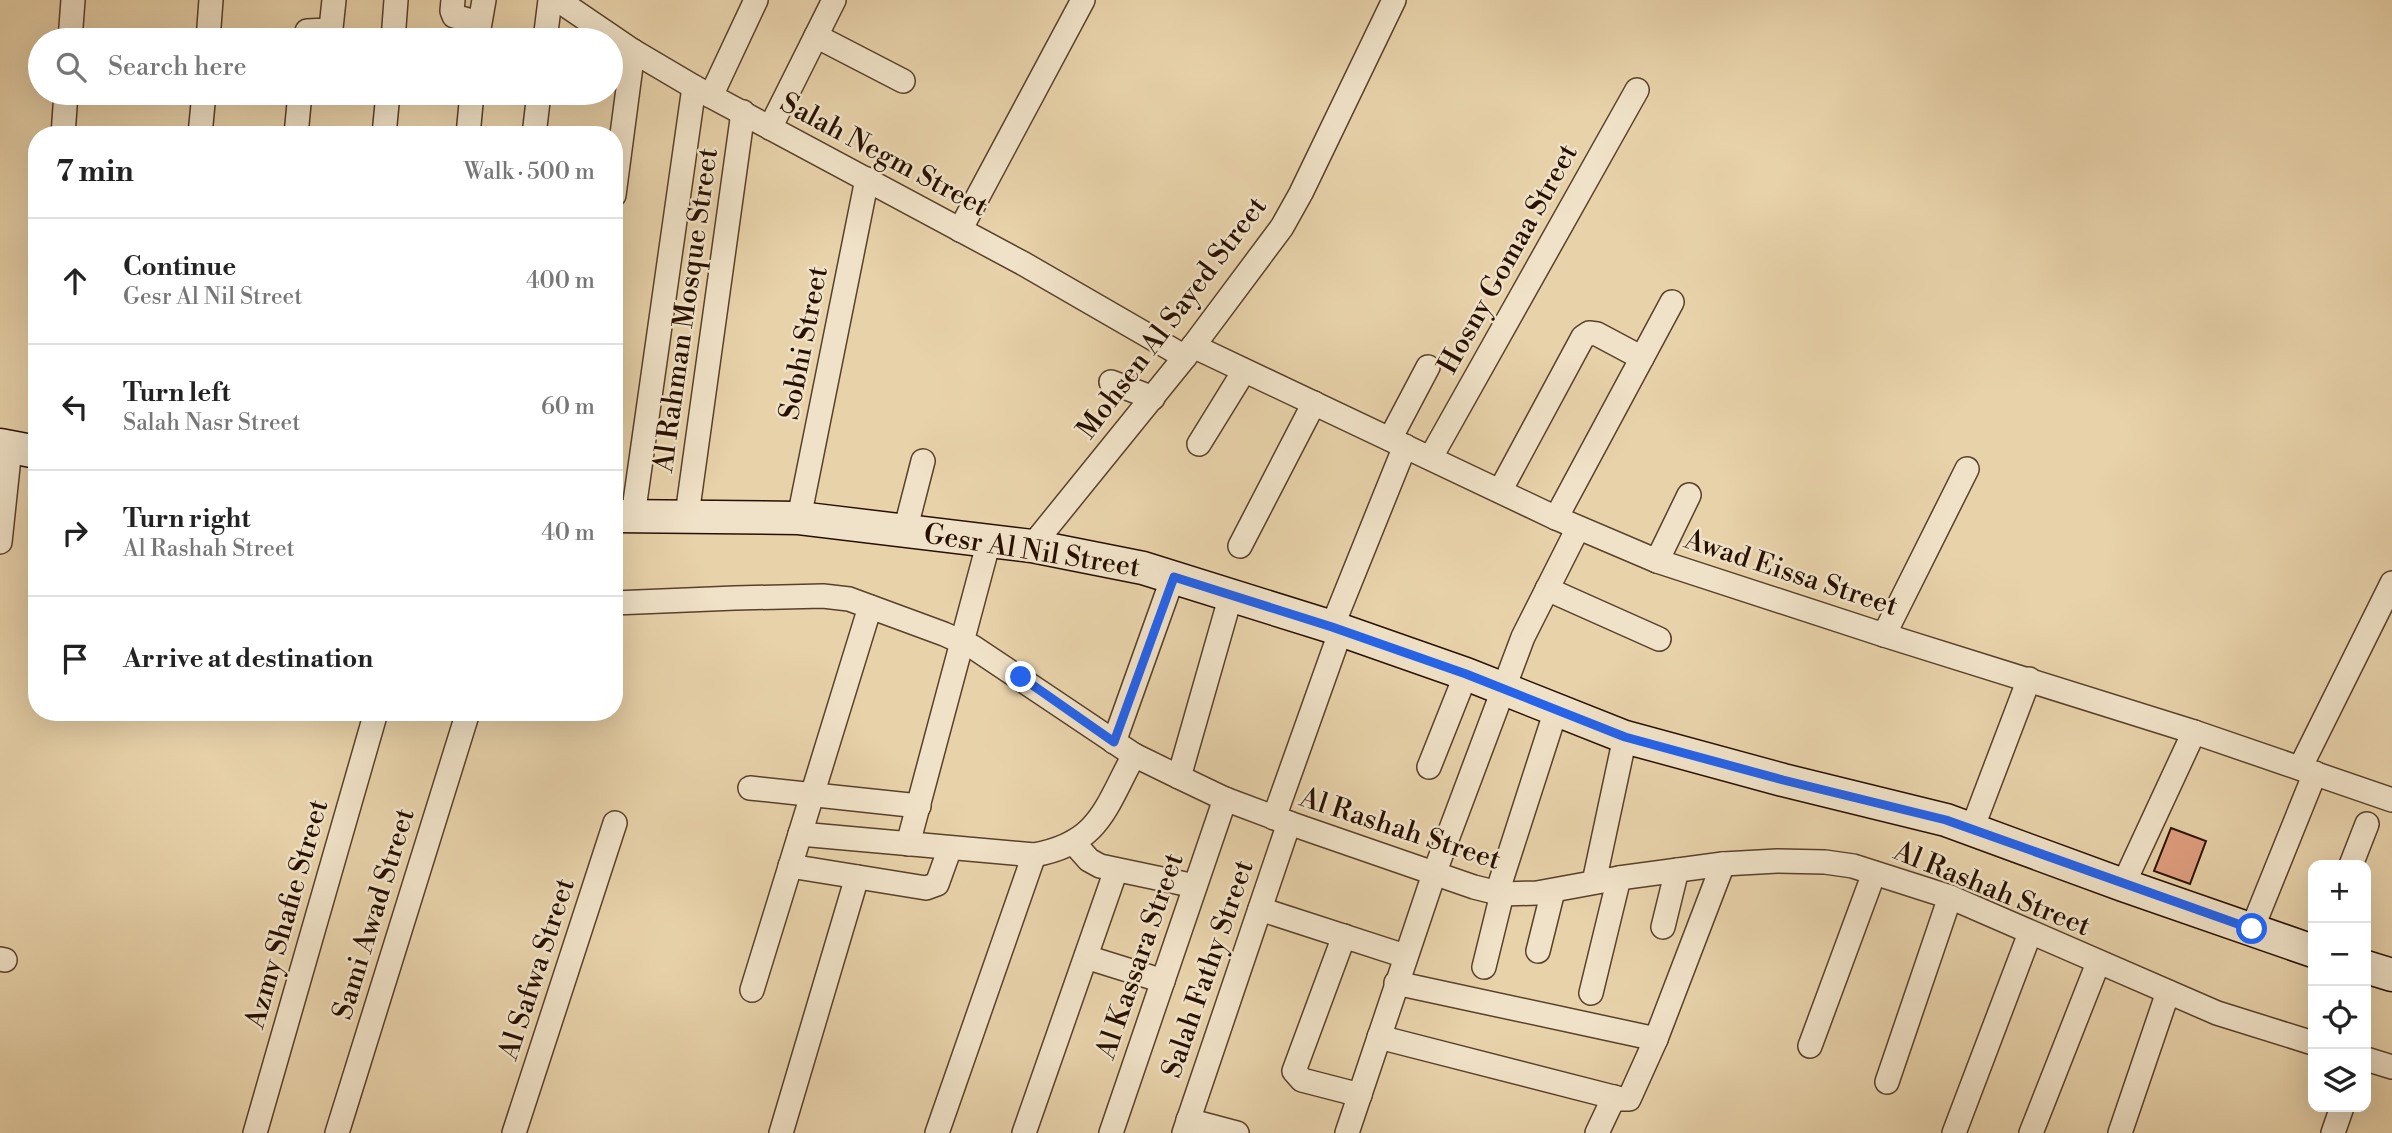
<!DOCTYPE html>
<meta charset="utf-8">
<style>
body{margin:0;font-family:"Libre Bodoni",serif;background:#f2f2f2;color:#222}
.controls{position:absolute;right:21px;bottom:21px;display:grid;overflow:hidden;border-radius:14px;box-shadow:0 7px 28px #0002}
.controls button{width:63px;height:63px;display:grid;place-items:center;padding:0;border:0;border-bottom:2px solid #e0e0e0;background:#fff;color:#222;font:35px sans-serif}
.stop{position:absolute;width:21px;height:21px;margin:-16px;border:5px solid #2563eb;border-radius:50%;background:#fff}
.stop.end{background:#2563eb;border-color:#fff;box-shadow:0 2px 7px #0008}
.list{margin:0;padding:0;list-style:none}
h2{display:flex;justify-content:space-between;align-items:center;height:91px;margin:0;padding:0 28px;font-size:30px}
h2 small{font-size:23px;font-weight:400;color:#767676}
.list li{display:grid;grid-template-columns:46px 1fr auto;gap:21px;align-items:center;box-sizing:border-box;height:126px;padding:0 28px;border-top:2px solid #e0e0e0}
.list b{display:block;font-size:26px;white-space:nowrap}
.list p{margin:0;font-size:23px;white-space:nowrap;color:#767676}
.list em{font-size:23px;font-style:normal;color:#767676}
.icon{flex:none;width:38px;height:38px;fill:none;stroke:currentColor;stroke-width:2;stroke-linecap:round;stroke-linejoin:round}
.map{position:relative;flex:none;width:2392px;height:1133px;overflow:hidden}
.search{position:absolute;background:#fff;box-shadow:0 7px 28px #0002;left:28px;top:28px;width:595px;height:77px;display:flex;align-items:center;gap:18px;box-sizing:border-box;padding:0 24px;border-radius:38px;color:#767676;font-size:26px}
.panel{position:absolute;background:#fff;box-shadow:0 7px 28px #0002;left:28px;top:126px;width:595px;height:595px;border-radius:28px}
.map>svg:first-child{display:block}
</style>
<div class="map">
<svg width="2392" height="1133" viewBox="0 0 2392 1133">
<rect width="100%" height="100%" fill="#e8d2aa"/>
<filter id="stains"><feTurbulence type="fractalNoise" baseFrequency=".00286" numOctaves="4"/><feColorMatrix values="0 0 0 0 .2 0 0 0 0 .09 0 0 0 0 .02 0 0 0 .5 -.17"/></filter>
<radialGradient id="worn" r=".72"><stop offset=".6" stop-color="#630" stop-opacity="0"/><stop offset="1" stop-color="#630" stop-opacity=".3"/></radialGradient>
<polygon fill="#e19f80" stroke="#281000" stroke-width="2" points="2171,828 2206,841 2190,884 2154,871"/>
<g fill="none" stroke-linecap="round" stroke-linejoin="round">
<g stroke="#58402a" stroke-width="26">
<g id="street">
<polyline points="453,0 452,11 454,16 479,23"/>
<polyline points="558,0 633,51 694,87 1024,264 1185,357"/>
<polyline points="816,36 903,81"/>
<polyline points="70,40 73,0"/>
<polyline points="208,40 211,0"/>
<polyline points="305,40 307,31 327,30 331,28 334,0"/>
<polyline points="393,40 396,0"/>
<polyline points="477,40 484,0"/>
<polyline points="545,40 550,0"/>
<polyline points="711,96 756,0"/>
<polyline points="770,128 834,0"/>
<polyline points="63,135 66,93"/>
<polyline points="200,135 204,93"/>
<polyline points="296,135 300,93"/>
<polyline points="384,135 388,93"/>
<polyline points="468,135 472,93"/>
<polyline points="534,135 539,93"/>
<polyline points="614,195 633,51"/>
<polyline points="960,230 1083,0"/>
<polyline points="1193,346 1556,518 1657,561 1884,635 2194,732 2392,800"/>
<polyline points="1111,382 1153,398"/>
<polyline points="1390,439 1428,367"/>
<polyline points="1199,444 1244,371"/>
<polyline points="1431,457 1637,90"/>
<polyline points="1500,491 1583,337 1589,333 1597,334 1642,358"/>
<polyline points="687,515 743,112"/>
<polyline points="633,516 694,87"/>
<polyline points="799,518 867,179"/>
<polyline points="1556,518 1672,302"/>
<polyline points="905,531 923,461"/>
<polyline points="0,542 10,448"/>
<polyline points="1032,546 1185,357 1282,227 1301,193 1394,0"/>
<polyline points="1240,546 1314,403"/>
<polyline points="1657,561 1689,495"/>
<polyline points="1547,589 1659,639"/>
<polyline points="614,603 735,598 823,596 849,599 944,634 973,647 1134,755 1179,777 1225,799 1289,823 1474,887 1502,894 1537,893 1619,878 1723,864 1777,861 1825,862 1853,866 1950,897 2217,1013 2313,1043"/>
<polyline points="1332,627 1405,446"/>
<polyline points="1884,635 1967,469"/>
<polyline points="1114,742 1173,577"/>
<polyline points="1429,767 1466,674"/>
<polyline points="2300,768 2392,583"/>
<polyline points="1179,777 1231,595"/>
<polyline points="750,788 919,806"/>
<polyline points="1274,818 1341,630"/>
<polyline points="1972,829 2029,679"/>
<path d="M800,834L1034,855C1100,843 1105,808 1134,755"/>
<polyline points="1073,842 1089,860 1100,866 1195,886"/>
<polyline points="908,844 989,541"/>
<polyline points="2351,865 2367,824"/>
<polyline points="790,866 926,888 937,884 950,848"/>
<polyline points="1594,882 1625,737"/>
<polyline points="2123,885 2194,732"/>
<polyline points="1497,893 1556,710"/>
<polyline points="1260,909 1405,956"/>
<polyline points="1663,927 1677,870"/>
<polyline points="2252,929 2315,773"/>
<polyline points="1344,936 1294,1071 1302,1080 1360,1095"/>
<polyline points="1538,951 1553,891"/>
<polyline points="1086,957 1163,981"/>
<polyline points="0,959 5,960"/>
<polyline points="1484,967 1502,894"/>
<polyline points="1396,983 1656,1039"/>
<polyline points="752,990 870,607"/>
<polyline points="1591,993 1619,878"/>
<polyline points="1379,1037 1621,1099 1629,1099 1656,1039 1723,864"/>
<polyline points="1810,1046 1874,873"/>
<polyline points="2366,1059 2392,1067"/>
<polyline points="1887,1082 1950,897"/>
<polyline points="1188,1120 1237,1133"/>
<polyline points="255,1133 376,712"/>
<polyline points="337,1133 468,712"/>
<polyline points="514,1133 615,823"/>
<polyline points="781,1133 857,877"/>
<polyline points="937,1133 1034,855"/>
<polyline points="1024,1133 1116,870"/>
<polyline points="1111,1133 1225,799"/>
<polyline points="1184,1133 1289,823"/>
<polyline points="1347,1133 1434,874 1523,637 1578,528"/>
<polyline points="1597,1133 1614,1097"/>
<polyline points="1954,1133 2030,933"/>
<polyline points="2031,1133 2098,963"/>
<polyline points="2120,1133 2168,992"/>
<polyline points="2333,1133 2342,1107"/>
</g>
</g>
<g stroke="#281000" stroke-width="35">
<g id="secondary">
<polyline points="0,445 37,452"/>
<polyline points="614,516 799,518 1032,546 1143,568 1332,627 1466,674 1625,737 1783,780 1946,820 2123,885 2313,951"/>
<polyline points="2366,967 2392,975"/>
</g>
</g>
<use href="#street" stroke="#f0e2c8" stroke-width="23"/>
<use href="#secondary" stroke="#f0e2c8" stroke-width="32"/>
</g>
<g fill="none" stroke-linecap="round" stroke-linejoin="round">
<polyline stroke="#2563eb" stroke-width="9" points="1021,677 1114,742 1174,577 1332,627 1466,674 1625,737 1783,780 1946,820 2252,929"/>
</g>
<g text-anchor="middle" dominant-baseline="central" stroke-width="5" stroke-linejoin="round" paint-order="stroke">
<g font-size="28" fill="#281000" stroke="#f0e2c8">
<text transform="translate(884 155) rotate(28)">Salah Negm Street</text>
<text transform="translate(1508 259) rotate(-61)">Hosny Gomaa Street</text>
<text transform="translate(686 310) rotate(-82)">Al Rahman Mosque Street</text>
<text transform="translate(1172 318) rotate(-53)">Mohsen Al Sayed Street</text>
<text transform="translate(804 343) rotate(-79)">Sobhi Street</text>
<text transform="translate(1032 551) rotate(9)">Gesr Al Nil Street</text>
<text transform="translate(1791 573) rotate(18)">Awad Eissa Street</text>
<text transform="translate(1400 829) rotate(18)">Al Rashah Street</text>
<text transform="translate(1992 889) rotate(22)">Al Rashah Street</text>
<text transform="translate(287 914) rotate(-74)">Azmy Shafie Street</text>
<text transform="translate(374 914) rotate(-73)">Sami Awad Street</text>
<text transform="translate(1140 956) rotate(-71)">Al Kassara Street</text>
<text transform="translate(537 969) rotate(-72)">Al Safwa Street</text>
<text transform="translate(1208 969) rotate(-71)">Salah Fathy Street</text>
</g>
</g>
<rect width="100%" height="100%" filter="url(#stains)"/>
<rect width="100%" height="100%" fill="url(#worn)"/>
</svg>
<div class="controls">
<button>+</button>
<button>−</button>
<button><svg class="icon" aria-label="locate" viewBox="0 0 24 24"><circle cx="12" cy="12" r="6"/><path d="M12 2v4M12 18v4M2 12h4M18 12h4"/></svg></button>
<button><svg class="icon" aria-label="layers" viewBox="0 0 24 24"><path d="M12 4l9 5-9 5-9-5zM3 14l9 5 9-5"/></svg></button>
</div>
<div class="stop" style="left:2252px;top:929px"></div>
<div class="stop end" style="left:1021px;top:677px"></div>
<div class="search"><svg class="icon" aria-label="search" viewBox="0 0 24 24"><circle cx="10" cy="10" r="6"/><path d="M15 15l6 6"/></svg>Search here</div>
<section class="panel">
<h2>7 min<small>Walk · 500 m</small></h2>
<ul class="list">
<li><svg class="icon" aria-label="ahead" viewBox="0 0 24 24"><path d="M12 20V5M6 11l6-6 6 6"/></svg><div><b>Continue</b><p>Gesr Al Nil Street</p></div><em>400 m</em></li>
<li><svg class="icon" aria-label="left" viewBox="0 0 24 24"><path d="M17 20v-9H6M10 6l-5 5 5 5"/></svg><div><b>Turn left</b><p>Salah Nasr Street</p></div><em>60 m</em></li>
<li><svg class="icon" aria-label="right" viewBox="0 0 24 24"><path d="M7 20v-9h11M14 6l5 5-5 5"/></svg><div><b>Turn right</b><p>Al Rashah Street</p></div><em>40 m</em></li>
<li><svg class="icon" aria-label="arrive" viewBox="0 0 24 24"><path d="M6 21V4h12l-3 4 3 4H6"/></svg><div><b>Arrive at destination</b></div></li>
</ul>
</section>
</div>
